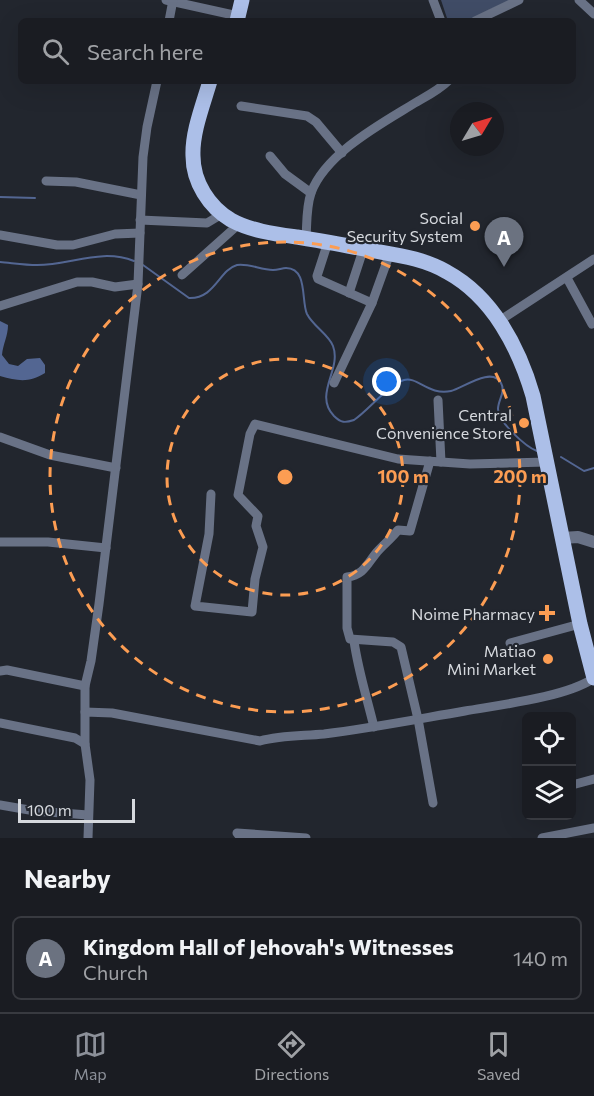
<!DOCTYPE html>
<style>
body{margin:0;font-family:Commissioner,sans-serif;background:#27292f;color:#f1f3f6}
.controls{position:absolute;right:18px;bottom:18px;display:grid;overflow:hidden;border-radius:9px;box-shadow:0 6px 24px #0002}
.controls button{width:54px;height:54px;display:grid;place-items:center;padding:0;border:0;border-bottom:2px solid #383a40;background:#1a1c22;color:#f1f3f6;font:30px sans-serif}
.compass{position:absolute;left:450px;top:102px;width:54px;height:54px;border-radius:50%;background:#1a1c22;box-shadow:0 6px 24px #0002;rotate:52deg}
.scale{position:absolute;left:18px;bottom:15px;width:117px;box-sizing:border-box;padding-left:6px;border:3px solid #d6d9de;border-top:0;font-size:16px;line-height:21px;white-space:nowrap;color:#d6d9de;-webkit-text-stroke:4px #22262e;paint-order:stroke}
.you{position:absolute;left:387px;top:382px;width:21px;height:21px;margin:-15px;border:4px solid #fff;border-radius:50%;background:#1a73e8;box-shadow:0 0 0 9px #1a73e833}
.badge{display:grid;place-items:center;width:39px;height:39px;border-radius:50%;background:#8c9099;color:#fff;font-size:20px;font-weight:700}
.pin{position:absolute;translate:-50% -50px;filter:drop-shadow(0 2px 3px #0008)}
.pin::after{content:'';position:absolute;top:32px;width:21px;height:18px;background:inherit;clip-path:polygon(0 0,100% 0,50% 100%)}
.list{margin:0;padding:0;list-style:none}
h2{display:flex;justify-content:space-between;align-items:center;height:78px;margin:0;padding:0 24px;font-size:26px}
h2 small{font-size:20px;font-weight:400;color:#9fa1a5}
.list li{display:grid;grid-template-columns:39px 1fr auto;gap:18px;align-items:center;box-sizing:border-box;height:84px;margin:0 12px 12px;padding:0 12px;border:2px solid #383a40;border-radius:9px}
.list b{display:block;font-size:22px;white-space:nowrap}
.list p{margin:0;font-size:20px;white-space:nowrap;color:#9fa1a5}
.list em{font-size:20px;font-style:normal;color:#9fa1a5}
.icon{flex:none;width:33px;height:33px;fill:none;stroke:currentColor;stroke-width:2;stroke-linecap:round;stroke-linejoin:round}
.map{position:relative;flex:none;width:594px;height:838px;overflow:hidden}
.search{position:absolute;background:#1a1c22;box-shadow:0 6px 24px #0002;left:18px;right:18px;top:18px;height:66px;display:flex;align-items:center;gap:15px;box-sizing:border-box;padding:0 21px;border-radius:9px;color:#9fa1a5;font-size:22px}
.sheet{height:174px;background:#1a1c22}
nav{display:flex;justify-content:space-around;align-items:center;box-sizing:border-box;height:84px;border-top:2px solid #383a40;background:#1a1c22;font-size:16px;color:#9fa1a5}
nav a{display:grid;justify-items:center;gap:3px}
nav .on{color:#8c9099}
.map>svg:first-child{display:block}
</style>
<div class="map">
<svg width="594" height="838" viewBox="0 0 594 838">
<rect width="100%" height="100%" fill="#22262e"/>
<polygon fill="#404c66" points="441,0 510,0 466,21 448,21"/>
<path fill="#536692" d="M0,321L8,325C8,336 3,344 2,355L9,364L18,366L27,359L40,358L45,365V373C29,383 18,381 0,376Z"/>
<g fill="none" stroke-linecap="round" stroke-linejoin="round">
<g stroke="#536692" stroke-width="2">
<polyline points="0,197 35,198"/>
<path d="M0,262C12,263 25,265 37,265C71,265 101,248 134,261"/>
<path d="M143,265L189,298C215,299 219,270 237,265C248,263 261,270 273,270C278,270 282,268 286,268C308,268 301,301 307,314C313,326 329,335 333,346C342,370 313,394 334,416C341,423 345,423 354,420C369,410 388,385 404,380C417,376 429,396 451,391C463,388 492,366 501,383C506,392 498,400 498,409C498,422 526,447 537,451"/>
<polyline points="561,457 584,471 594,468"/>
</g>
<g stroke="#697286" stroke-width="9">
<polyline points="166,0 238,16"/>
<polyline points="433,0 441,21"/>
<polyline points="579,0 594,14"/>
<polyline points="169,21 173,0"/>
<polyline points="475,21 519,0"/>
<polyline points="241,106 307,116 316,122 342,153"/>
<polyline points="270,156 285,174 311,193"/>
<polyline points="46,181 76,182 141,195"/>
<polyline points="140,220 207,223 222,214"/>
<polyline points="0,235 57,245 73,245 115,234 140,233"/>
<path d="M306,239C307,223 306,208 311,193C325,155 377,126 410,106C423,98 438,91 448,81"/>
<polyline points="328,242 317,276 318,279 372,303"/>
<polyline points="182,275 239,224"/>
<polyline points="567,278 592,324 594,323"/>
<polyline points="349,293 366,241"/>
<polyline points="0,306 77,282 92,282 115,287 138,284"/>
<polyline points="499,321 594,259"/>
<polyline points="334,383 372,303 390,253"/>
<polyline points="438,400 441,462"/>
<polyline points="0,437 50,455 116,468"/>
<path d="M430,461L410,531L398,530C392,538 384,544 377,552C367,564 364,575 347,577V628L350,639L393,642L401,647L418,719L433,803"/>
<polyline points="211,494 209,534 195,606 252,612 255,579 263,547 256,526 258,516 238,495 250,434 255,424 398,459 470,464 547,462"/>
<polyline points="0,542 48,542 106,548"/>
<path d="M354,641C358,670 367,698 374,727"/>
<polyline points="510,643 580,624"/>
<polyline points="0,671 7,670 85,686"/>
<polyline points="85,712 85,686 91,661 99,604 138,284 143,157 147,127 157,81"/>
<polyline points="0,723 75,738 85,744"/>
<polyline points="572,785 594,779"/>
<polyline points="0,805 35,811 88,815"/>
<path d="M88,838L90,780L85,744V712L112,713L260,741C281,735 303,736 324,734C372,728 418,719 465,711C499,705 567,697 594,678"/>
<polyline points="241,838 237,833 306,838"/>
<polyline points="542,838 594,828"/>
</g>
<polyline stroke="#697286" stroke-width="12" points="562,538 578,537 594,542"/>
<g stroke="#acbfe8" stroke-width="15">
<polyline points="237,21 242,0"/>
<path d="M210,81C203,105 192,132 193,156C193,182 209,207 231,220C251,231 275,234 297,237C321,241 345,245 369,250C396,255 423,258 447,272C493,297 519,348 533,396L580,624L594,678"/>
</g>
</g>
<g fill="none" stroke="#fc9d53" stroke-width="3" stroke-dasharray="10 8">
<circle cx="285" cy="477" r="118"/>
<circle cx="285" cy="477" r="235"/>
</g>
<g fill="#fc9d53" stroke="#22262e" stroke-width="2">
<circle cx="475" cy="226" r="6"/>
<circle cx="524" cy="423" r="6"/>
<path d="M544 604h6v6h6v6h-6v6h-6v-6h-6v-6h6z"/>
<circle cx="548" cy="659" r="6"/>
</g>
<g text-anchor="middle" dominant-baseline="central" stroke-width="4.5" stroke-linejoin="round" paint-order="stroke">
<g font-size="16" fill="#d6d9de" stroke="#22262e" text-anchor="end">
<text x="463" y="217">Social<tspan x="463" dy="18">Security System</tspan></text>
<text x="512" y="414">Central<tspan x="512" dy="18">Convenience Store</tspan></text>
<text x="535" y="613">Noime Pharmacy</text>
<text x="536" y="650">Matiao<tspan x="536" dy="18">Mini Market</tspan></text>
</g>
</g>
<circle cx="285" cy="477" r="9" fill="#fc9d53" stroke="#22262e" stroke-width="3"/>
<g font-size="18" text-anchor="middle" font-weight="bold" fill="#fc9d53" stroke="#22262e" stroke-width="4.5" stroke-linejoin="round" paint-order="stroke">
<text x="403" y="483">100 m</text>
<text x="520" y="483">200 m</text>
</g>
</svg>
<div class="controls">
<button><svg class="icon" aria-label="locate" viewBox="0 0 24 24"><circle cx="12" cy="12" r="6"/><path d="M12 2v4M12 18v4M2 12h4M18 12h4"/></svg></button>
<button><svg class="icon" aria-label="layers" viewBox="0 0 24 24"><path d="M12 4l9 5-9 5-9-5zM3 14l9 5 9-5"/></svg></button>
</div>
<svg class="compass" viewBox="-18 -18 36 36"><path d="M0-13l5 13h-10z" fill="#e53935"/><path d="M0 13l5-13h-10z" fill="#9fa1a5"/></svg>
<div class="scale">100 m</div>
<div class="you"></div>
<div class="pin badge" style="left:504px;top:267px;background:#6b7280">A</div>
<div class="search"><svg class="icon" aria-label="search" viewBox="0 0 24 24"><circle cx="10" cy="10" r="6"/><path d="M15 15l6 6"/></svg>Search here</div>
</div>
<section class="sheet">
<h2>Nearby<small></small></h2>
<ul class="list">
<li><span class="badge" style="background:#6b7280">A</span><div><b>Kingdom Hall of Jehovah's Witnesses</b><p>Church</p></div><em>140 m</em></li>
</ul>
</section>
<nav>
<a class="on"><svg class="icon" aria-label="map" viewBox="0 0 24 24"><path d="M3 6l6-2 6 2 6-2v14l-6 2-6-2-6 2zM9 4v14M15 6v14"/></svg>Map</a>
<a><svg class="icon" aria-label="directions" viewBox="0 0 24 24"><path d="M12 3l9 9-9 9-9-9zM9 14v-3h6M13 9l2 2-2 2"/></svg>Directions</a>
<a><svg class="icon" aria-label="saved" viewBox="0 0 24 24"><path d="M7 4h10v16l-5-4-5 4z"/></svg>Saved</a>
</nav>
